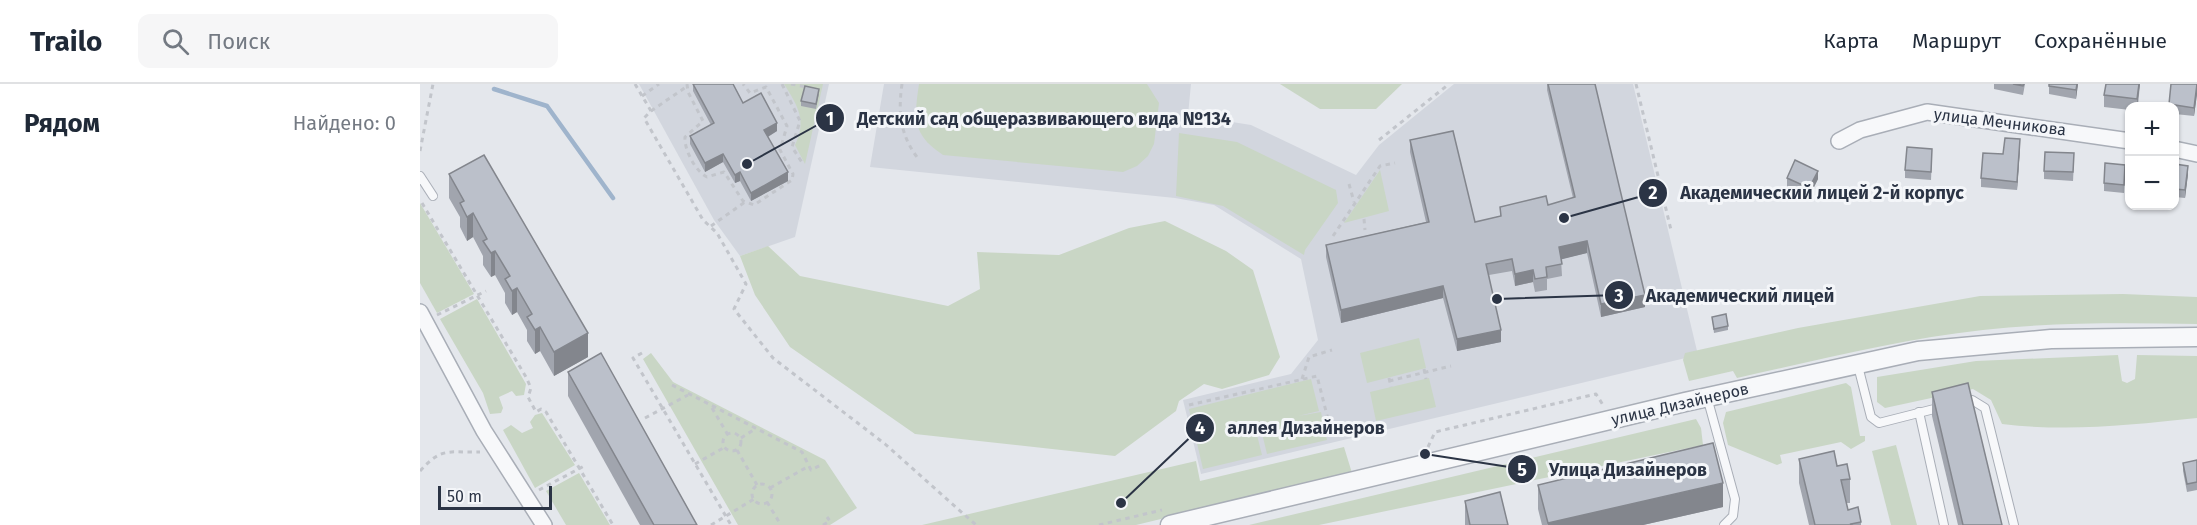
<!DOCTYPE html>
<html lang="ru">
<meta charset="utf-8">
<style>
body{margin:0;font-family:"Fira Sans",sans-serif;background:#f6f6f7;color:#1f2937}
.controls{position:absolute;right:18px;top:18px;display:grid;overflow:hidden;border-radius:12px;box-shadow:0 2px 4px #0004}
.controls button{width:54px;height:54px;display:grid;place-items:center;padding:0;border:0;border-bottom:2px solid #e0e1e3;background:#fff;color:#1f2937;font:30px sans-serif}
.scale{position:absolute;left:18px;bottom:15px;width:114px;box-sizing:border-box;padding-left:6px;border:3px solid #2b3445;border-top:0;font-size:16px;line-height:21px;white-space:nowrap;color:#2b3445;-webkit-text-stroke:4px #f4f6f9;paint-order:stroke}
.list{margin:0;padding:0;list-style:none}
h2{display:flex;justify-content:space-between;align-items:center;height:78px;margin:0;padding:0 24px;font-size:26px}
h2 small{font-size:20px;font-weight:400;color:#747a83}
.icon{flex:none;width:33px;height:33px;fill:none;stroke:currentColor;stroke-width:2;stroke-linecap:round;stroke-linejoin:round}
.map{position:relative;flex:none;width:1777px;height:441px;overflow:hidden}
header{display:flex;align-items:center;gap:36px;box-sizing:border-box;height:84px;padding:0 30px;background:#fff;border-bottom:2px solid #e0e1e3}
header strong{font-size:28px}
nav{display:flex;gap:33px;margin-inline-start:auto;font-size:21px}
.search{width:420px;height:54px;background:#f6f6f7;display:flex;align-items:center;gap:15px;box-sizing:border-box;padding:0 21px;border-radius:12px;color:#747a83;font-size:22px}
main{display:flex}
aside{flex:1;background:#fff}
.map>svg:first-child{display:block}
</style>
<header>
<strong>Trailo</strong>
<div class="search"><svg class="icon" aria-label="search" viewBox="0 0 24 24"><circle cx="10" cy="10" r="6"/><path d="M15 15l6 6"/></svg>Поиск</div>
<nav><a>Карта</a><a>Маршрут</a><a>Сохранённые</a></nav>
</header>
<main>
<aside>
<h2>Рядом<small>Найдено: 0</small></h2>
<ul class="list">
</ul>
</aside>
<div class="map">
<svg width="1777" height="441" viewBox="0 0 1777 441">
<rect width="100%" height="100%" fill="#e4e7ec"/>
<g fill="#d2d6de">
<polygon points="219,0 409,0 375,153 320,172 294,136"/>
<polygon points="464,0 771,0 768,31 831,41 936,91 959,61 1034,0 1213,0 1278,271 781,390 763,316 871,290 898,256 881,175 794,121 755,114 450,83"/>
</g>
<g fill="#c9d6c5">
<path d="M364,0H403L385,80L375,61C387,37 378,22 364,0Z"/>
<path d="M499,0H727L739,19L734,60L728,72L717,82L703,88L523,71C492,51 494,34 499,0Z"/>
<polygon points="860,0 982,0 956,25 900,25"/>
<polygon points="759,49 817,58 916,106 918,119 885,166 884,171 803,122 756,112"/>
<polygon points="960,86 969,127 924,139"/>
<polygon points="0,119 54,210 17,229 0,199"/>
<polygon points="745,137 806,167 833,186 860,273 849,291 802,305 784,300 759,317 756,327 695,372 495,350 370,263 335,211 320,172 348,162 380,192 528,222 560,205 557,168 639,171 709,144"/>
<path d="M1703,210L1777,213V240C1706,239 1634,238 1563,246C1480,255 1399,276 1317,294L1313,287L1269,297L1263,276L1265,269L1378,244L1560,212Z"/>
<polygon points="57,215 106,300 104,311 96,312 92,307 79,313 83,324 81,329 70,330 63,309 20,235"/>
<polygon points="999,254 1006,284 947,299 940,269"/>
<polygon points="231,269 253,298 405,376 437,424 410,441 318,441 223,275"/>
<path d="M1698,271L1702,297L1707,299L1715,295L1717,271L1777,272V334C1709,341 1650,348 1582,340L1571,316L1553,305L1465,324L1457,318V293L1556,277Z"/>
<polygon points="1009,294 1016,323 956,337 950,308"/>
<polygon points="891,295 899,327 878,332 901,328 907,356 847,370 840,341 835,343 842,371 783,385 769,325"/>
<polygon points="1426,299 1431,303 1440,352 1445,352 1445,357 1431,365 1421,358 1360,371 1362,379 1357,381 1308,361 1303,339 1306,328"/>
<polygon points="122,329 155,381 115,404 83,346 91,341 102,349 113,344 110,338 115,331"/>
<polygon points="1276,335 1281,344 1283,361 899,441 829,441"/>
<polygon points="1476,361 1497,441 1471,441 1452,367"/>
<polygon points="924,363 932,389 716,441 502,441 776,377 780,397"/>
<polygon points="159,389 190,441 146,441 126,407"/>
</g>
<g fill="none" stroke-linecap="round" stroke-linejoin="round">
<polyline stroke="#9fb4cc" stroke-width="4.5" points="74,5 127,22 193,114"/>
<g stroke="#a9aeb7" stroke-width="10">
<g id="service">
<polyline points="0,92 13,112"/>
<polyline points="1438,282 1451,333 1459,339 1522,323"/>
<polyline points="1287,313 1315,415 1313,432 1304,441"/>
<polyline points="1542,318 1552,316 1565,324 1594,441"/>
<polyline points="1499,328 1524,441"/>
</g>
</g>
<g stroke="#a9aeb7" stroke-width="18">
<g id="minor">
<polyline points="1419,57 1440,46 1507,28 1710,57"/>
<polyline points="1754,65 1777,70"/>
<polyline points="0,228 64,347 124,441"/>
</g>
</g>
<g stroke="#a9aeb7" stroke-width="21">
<polyline id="tertiary" points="750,441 1265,318 1498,267 1631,255 1777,253"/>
</g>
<g stroke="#c2c5cb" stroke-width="3" stroke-dasharray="4.5 4.5" stroke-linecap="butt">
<polyline points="215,0 231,27 224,34 283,136 297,149 326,200 314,225 353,274 465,360 556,441"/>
<path d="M267,0L268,8L283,37L265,53C264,66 276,88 287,93L304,88L323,117L334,121L372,96L373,90L360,66L367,42L346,3L330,9L323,0"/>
<polyline points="362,0 380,37 372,63 383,80"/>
<polyline points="371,0 387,3"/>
<path d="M482,0C478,28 480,50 497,73"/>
<polyline points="1216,0 1251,146"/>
<polyline points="222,12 239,0"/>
<polyline points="231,27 266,3"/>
<polyline points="959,56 1029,0"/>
<polyline points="0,67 13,0"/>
<polyline points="929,100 934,118"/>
<polyline points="2,119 106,293 111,304 108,313 116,328 121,325 126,328 193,441"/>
<polyline points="944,135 945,146"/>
<polyline points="291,142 325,118"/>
<polyline points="913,152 960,82 975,79"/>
<polyline points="17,231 66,207"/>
<polyline points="222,269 213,274 311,441"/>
<polyline points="1004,285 1006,295"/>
<polyline points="969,294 971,303"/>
<polyline points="882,295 889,273 912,266"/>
<polyline points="969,297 1031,282"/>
<polyline points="252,301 382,368 391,386 403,380"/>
<polyline points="769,321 897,292 910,343 914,348 932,346"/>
<polyline points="292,324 308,351"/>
<polyline points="225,334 268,311"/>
<circle cx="312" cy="358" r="9"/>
<polyline points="321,354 335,345"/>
<polyline points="1008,363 1015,348 1176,310 1183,321"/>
<polyline points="317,366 337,401"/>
<polyline points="275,380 305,363"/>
<path d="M0,387C22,362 30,369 60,368"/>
<circle cx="342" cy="410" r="10"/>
<polyline points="350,404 389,382"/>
<polyline points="119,406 166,381"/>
<polyline points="347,418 361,441"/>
<polyline points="291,441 334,415"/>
<polyline points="403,441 410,437 407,433"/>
<polyline points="679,441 742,426"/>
</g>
<use href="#service" stroke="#f7f8fa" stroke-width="8"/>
<use href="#minor" stroke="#f7f8fa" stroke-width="15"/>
<use href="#tertiary" stroke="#f7f8fa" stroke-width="18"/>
</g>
<g fill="#a1a5ae">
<polygon points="273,0 313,0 323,19 357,47 348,53 368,97 331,117 320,97 315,99 303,78 285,88 270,60 270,52 291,41 273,7"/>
<polygon points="1127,0 1175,0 1225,223 1181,233 1167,169 1141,175 1142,192 1127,195 1127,206 1115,208 1113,198 1095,202 1092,187 1069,191 1081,258 1037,267 1023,214 921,239 906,173 906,161 1006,138 990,68 990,56 1055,138 1080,132 1080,123 1128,121 1153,114 1127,6"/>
<polygon points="1574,0 1605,0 1603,11 1574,5"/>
<polygon points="1629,0 1658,0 1656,15 1629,10"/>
<polygon points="1720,0 1718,22 1710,22 1710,26 1684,23 1684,11"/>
<polygon points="1751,0 1777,0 1777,10 1774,32 1755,30 1755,22 1749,22"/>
<polygon points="399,10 396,25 381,22 381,17"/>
<polygon points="1600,64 1597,106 1561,103 1561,94 1583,70"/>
<polygon points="1512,73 1511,96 1485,94 1485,86"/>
<polygon points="1654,78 1653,97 1624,95 1624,87"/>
<polygon points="1755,80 1768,90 1765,114 1755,113"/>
<polygon points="1705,89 1704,109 1684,107 1684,99"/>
<polygon points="29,90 168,273 134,292 120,267 115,270 107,257 107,246 97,228 92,231 85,219 85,209 75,191 71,193 63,181 63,172 53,153 47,157 40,143 40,133 29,114"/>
<polygon points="1367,94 1398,95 1389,113 1367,103"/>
<polygon points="1292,233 1308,242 1308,246 1294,249"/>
<polygon points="148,288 277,441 220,441 148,312"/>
<polygon points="1512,308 1582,441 1538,441 1512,332"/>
<polygon points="1379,375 1430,395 1430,419 1426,419 1428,426 1441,438 1441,441 1389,441 1379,399"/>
<polygon points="1777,376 1777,406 1767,408 1763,387 1763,379"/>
<polygon points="1118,401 1303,423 1223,441 1122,441 1118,425"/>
<polygon points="1045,417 1088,441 1045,441"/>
</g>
<g fill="#83868d">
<polygon points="1657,0 1658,0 1656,15 1656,6"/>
<polygon points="1719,0 1720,0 1717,22 1717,15"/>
<polygon points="1777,2 1777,10 1774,32 1774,24"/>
<polygon points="357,39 357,47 344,55 344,46"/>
<polygon points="1600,55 1600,64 1597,106 1597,98"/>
<polygon points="303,70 303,78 285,88 285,79"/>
<polygon points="1768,82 1768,90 1765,114 1765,106"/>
<polygon points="1398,87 1398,95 1389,113 1389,104"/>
<polygon points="320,88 320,97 315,99 315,91"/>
<polygon points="368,88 368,97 331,117 331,109"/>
<polygon points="53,129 53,153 47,157 47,133"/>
<polygon points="1167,157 1167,169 1139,176 1139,163"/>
<polygon points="75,167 75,191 71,193 71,169"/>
<polygon points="1113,186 1113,198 1095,202 1095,190"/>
<polygon points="1023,202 1023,214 921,239 921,226"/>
<polygon points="97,204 97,228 92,231 92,207"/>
<polygon points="1225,211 1225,223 1181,233 1181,220"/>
<polygon points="120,243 120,267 115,270 115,246"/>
<polygon points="1081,246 1081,258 1037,267 1037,255"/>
<polygon points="168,249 168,273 134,292 134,268"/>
<polygon points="1303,399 1303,423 1223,441 1128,441 1128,439"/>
</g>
<g fill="#bbc0ca" stroke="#83868d" stroke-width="1.5">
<polygon points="273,0 313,0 323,19 341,9 357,39 344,46 368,88 331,109 320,88 315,91 303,70 285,79 270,52 294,39"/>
<polygon points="1128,0 1175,0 1225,211 1181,220 1167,157 1139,163 1142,180 1126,183 1127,193 1115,195 1113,186 1095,190 1092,175 1066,180 1081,246 1037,255 1023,202 921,226 906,161 1009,138 990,56 1033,47 1055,138 1081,132 1080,123 1126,112 1128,121 1155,113"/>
<polygon points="1593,0 1604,0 1603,2"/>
<polygon points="1629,0 1657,0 1656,6 1629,2"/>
<polygon points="1686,0 1719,0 1717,15 1684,11"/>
<polygon points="1751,0 1777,0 1774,24 1749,20"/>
<polygon points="385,2 399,5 396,20 381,17"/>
<polygon points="1585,54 1600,55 1597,98 1561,94 1563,69 1583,70"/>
<polygon points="1487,63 1512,65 1511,88 1485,86"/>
<polygon points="1625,68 1654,69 1653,88 1624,87"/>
<polygon points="64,71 168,249 134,268 120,243 115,246 107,233 112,230 97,204 92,207 85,195 90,192 75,167 71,169 63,157 67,155 53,129 47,133 40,119 44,117 29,90"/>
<polygon points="1375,76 1398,87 1389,104 1367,94"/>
<polygon points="1685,79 1705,81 1704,101 1684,99"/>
<polygon points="1755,80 1768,82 1765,106 1755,105"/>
<polygon points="1306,230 1308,242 1294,245 1292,233"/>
<polygon points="181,269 277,441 234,441 148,288"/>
<polygon points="1548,299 1582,441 1543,441 1512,308"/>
<polygon points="1293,359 1303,399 1128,439 1118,401"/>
<polygon points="1414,367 1417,382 1427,380 1430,395 1421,396 1428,426 1438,423 1441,438 1431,440 1432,441 1395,441 1379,375"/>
<polygon points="1777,376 1777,398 1767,400 1763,379"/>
<polygon points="1080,408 1088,441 1050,441 1045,417"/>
</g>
<g text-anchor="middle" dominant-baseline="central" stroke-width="6" stroke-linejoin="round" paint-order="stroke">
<g font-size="16" fill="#2b3445" stroke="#f4f6f9">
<text transform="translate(1580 38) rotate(7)">улица Мечникова</text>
<text transform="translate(1260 320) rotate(-13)">улица Дизайнеров</text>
</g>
</g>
<path fill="none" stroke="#2b3445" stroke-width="2" d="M327 80L410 34M1144 134L1233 109M1077 215L1199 211M701 419L780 344M1005 370L1102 385"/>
<g fill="#2b3445" stroke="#f4f6f9" stroke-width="2">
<circle cx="327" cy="80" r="6"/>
<circle cx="1144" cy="134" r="6"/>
<circle cx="1077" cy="215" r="6"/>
<circle cx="701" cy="419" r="6"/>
<circle cx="1005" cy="370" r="6"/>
<circle cx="410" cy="34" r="15"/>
<circle cx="1233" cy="109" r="15"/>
<circle cx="1199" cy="211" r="15"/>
<circle cx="780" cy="344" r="15"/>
<circle cx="1102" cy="385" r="15"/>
</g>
<g font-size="18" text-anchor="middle" font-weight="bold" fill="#fff">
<text x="410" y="41">1</text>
<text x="1233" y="115">2</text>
<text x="1199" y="218">3</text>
<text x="780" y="350">4</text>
<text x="1102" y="392">5</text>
</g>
<g font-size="18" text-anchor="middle" font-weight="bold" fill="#2b3445" stroke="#f4f6f9" stroke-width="6" stroke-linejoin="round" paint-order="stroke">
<text x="624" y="41">Детский сад общеразвивающего вида №134</text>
<text x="1402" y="115">Академический лицей 2-й корпус</text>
<text x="1320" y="218">Академический лицей</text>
<text x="886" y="350">аллея Дизайнеров</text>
<text x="1208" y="392">Улица Дизайнеров</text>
</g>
</svg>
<div class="controls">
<button>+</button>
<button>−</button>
</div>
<div class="scale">50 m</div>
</div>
</main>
